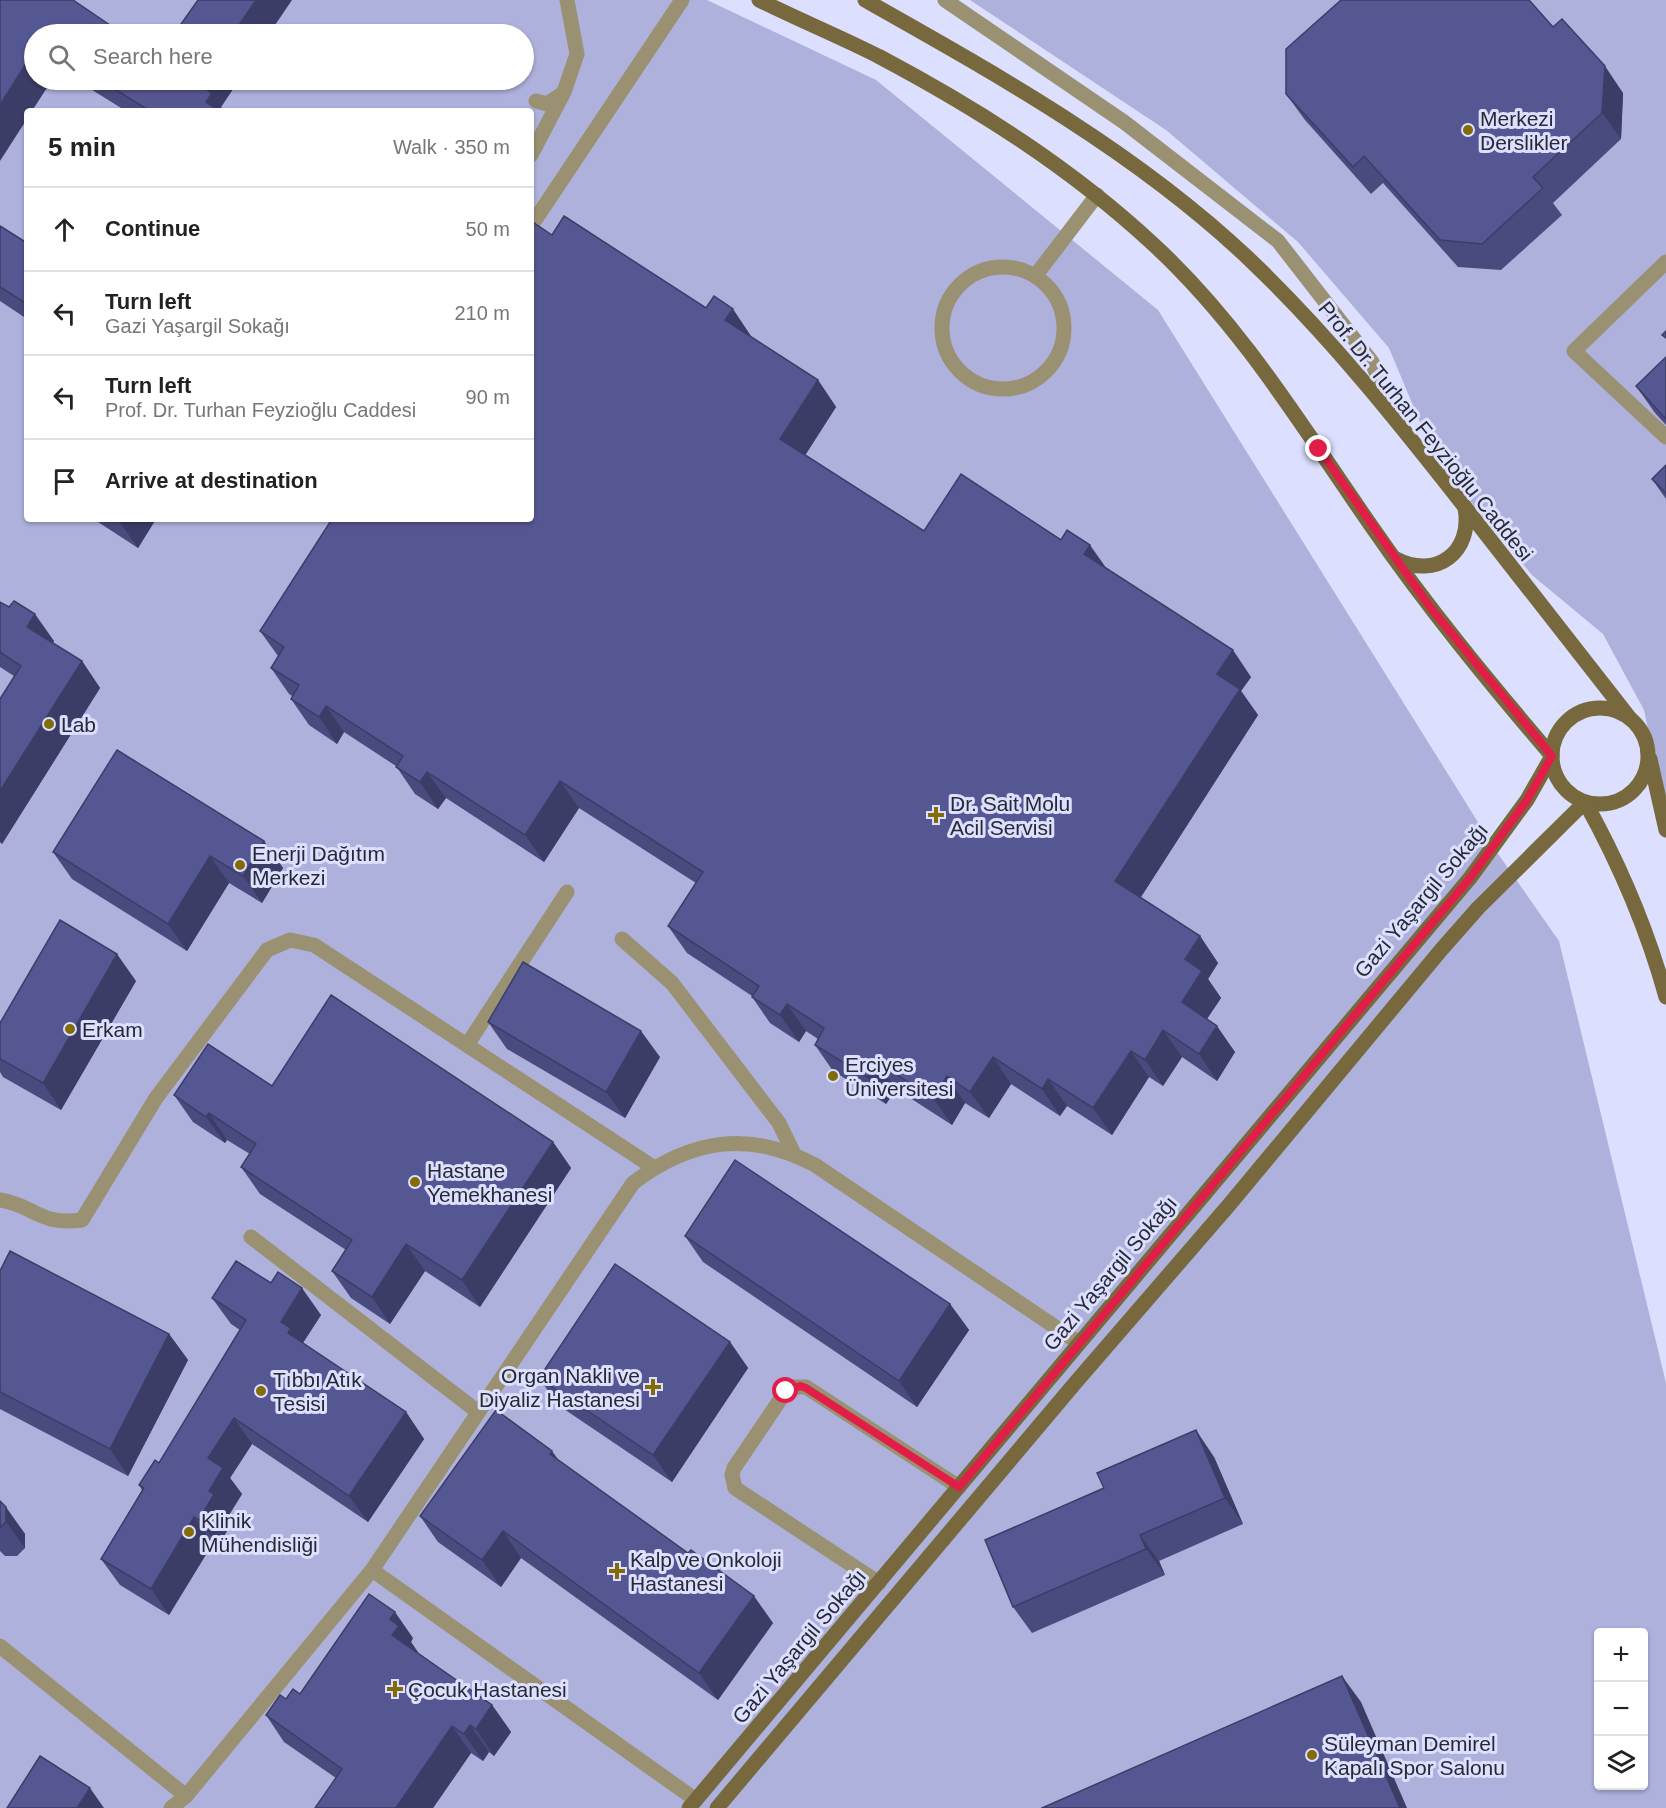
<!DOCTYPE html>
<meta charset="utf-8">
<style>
body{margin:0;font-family:Arial,sans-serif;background:#f2f2f2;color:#222}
.controls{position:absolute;right:18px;bottom:18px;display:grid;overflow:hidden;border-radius:6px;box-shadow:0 2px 4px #0004}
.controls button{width:54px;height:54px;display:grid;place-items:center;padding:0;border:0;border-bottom:2px solid #e0e0e0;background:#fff;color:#222;font:30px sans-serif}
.stop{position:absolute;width:18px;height:18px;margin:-14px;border:4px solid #e11d48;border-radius:50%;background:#fff}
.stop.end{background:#e11d48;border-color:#fff;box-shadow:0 2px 6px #0008}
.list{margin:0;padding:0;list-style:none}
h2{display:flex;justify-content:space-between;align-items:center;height:78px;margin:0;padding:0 24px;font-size:26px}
h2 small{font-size:20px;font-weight:400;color:#767676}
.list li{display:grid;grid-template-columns:39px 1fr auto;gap:18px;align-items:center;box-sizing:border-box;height:84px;padding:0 24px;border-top:2px solid #e0e0e0}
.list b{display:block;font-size:22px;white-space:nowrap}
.list p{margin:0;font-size:20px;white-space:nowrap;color:#767676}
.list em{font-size:20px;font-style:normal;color:#767676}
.icon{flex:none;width:33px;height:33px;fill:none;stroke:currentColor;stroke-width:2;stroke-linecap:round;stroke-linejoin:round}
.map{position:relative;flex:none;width:1666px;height:1808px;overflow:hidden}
.search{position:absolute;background:#fff;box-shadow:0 2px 4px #0004;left:24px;top:24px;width:510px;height:66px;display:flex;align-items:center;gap:15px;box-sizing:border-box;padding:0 21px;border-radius:33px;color:#767676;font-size:22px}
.panel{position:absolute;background:#fff;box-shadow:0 2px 4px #0004;left:24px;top:108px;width:510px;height:414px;border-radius:6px}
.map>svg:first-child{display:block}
</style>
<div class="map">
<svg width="1666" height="1808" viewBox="0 0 1666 1808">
<rect width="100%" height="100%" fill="#dcdffe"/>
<g fill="#adb1db" fill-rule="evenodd">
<path d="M0,0H707L876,80L1158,310L1496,851L1559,941L1666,1383V1808H0ZM34,34H524V80H34ZM27,111H531V519H27ZM1598,1632H1644V1786H1598Z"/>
<polygon points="970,0 1666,0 1666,817 1644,710 1603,634 1532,575 1467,497 1427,439 1389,348 1298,242 1166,130"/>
</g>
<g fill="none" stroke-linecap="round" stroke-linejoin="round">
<g stroke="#9a9173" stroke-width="15">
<polyline points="945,0 1124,122 1278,241 1372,362 1392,413"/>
<polyline points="536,101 547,104 562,94"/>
<polyline points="531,155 564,92 577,54 567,0"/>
<polyline points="531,226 682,0"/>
<polyline points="1666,262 1574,351 1666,437"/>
<circle cx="1003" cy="328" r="61"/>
<polyline points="1036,275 1097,195"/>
<polyline points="622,939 672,983 779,1123 794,1154"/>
<polyline points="467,1045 567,892"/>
<path d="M0,1200C34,1205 39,1226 82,1220L156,1098L267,950L290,940L314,945L653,1167"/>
<polyline points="251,1237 478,1412"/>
<polyline points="372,1570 696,1800"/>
<polyline points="879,1583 735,1488 732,1475 734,1468 786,1391 794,1387 806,1387 959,1487"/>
<polyline points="0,1646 186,1796"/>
<path d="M171,1808L186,1796L372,1570L633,1183C691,1139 750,1130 815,1165L1079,1343"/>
</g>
<g stroke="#77693d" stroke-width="15">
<path d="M865,0C998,75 1136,152 1248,258C1329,335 1399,423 1468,511C1522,580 1575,648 1629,717"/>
<path d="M1396,559C1436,580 1473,552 1465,508"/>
<circle cx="1600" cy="756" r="48"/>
<polyline points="1650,759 1666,830"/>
<path d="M689,1808L1470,878L1527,800L1552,756C1489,682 1427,607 1372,527C1303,428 1242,326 1153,244C1071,168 978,109 880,57C841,37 799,20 759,0"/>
<path d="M717,1808L1076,1382L1229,1205L1441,950L1478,908L1585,802C1620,865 1647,928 1666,997"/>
</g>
</g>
<g fill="#494b7e">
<polygon points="1553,27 1623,93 1621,139 1553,203 1562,215 1501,270 1458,267 1383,183 1371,194 1305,120 1286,94"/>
<polygon points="76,80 239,80 221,107 224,111 126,111"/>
<polygon points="0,226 27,243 27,319 0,301"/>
<polygon points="552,235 706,308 751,336 751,337 818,380 836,407 805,455 924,531 1107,568 1251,677 1241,691 1258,715 1140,898 1200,936 1218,963 1208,979 1221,998 1207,1019 1235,1052 1217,1081 1182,1057 1163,1086 1149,1077 1112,1135 1067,1106 1060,1116 1011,1084 989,1118 965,1103 952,1125 896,1089 886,1104 833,1071 815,1045 818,1039 806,1031 799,1042 770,1023 752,997 752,996 687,953 668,926 696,883 579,808 544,862 446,798 438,809 415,794 396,766 344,732 337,744 309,725 291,699 292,696 289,694 271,668 278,656 260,631 531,519"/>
<polygon points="1666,357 1666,425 1655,413 1636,386"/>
<polygon points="1666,465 1666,499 1652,479"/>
<polygon points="96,519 156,519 138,548 98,522"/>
<polygon points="0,602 54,641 53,643 82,661 100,688 2,844 0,842 0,699 14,676 0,667"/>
<polygon points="264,841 283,868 262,903 229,883 187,951 72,879 53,852"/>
<polygon points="136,981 61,1110 3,1077 0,1072 0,1023"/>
<polygon points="488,1022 660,1057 625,1118 507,1049"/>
<polygon points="272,1086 553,1142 571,1168 480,1307 425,1271 390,1324 351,1298 332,1271 346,1250 260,1194 241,1167 250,1154 227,1140 225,1143 193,1122 174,1095"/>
<polygon points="685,1236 950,1304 969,1330 917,1407 703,1262"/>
<polygon points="0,1271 169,1334 188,1360 128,1476 0,1409"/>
<polygon points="212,1298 321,1315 303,1343 406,1412 424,1439 368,1522 252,1444 230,1478 242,1494 229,1515 233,1521 218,1546 213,1543 169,1615 120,1585 101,1559 142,1490 139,1485 159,1463 240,1330 231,1324"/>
<polygon points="730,1342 748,1368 672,1482 558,1405 539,1378"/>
<polygon points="1214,1457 1243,1524 1159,1561 1165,1575 1032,1633 1013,1607"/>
<polygon points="559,1460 773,1623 718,1700 521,1558 501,1587 438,1542 420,1516"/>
<polygon points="0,1501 25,1534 25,1548 17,1556 5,1556 0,1551"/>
<polygon points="413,1638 411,1642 417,1653 492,1705 511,1732 494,1756 489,1752 483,1761 471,1753 433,1808 315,1808 336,1778 284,1742 266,1715 286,1699 300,1694"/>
</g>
<g fill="#3c3d67">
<polygon points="256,0 292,0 269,34 233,34"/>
<polygon points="34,51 34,80 52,80 32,111 27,111 27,119 0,161 0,105"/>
<polygon points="1605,66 1623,93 1621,139 1602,113"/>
<polygon points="203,80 239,80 221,107 224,111 212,111 206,102 199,85"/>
<polygon points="733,309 751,336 744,347 725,320"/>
<polygon points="818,380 836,407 799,465 780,439"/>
<polygon points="120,519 156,519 138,548 119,521"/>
<polygon points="1090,545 1109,572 1084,554"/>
<polygon points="35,614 54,641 46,653 27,627"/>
<polygon points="1233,650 1251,677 1241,691 1258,715 1134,908 1115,881 1217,674"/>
<polygon points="82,661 100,688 2,844 0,841 0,791"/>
<polygon points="326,706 344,732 337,744 319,717"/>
<polygon points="427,772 446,798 438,809 420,782"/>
<polygon points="560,781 579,808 544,862 525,835"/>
<polygon points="264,841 283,868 262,903 243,876"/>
<polygon points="210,856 229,883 187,951 168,924"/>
<polygon points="1200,936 1218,963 1208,979 1221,998 1200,1029 1182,1002 1185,959"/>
<polygon points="117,954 136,981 61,1110 43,1083"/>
<polygon points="787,1004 806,1031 799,1042 780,1015"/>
<polygon points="1217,1026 1235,1052 1217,1081 1199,1054"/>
<polygon points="1163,1030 1182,1057 1163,1086 1145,1060"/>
<polygon points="641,1031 660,1057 625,1118 606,1092"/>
<polygon points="1131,1051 1149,1077 1112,1135 1093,1108"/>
<polygon points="993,1057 1011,1084 989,1118 970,1092"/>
<polygon points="877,1062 896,1089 886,1104 867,1077"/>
<polygon points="947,1076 965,1103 952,1125 933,1098"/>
<polygon points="1048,1079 1067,1106 1060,1116 1042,1089"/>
<polygon points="209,1113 227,1140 225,1143 206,1117"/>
<polygon points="553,1142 571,1168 480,1307 462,1280"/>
<polygon points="406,1244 425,1271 390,1324 372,1297"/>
<polygon points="302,1288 321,1315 302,1344 288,1333 281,1322"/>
<polygon points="950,1304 969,1330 917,1407 899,1381"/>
<polygon points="169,1334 188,1360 128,1476 110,1449"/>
<polygon points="730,1342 748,1368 672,1482 653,1455"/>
<polygon points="406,1412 424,1439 368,1522 349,1496"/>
<polygon points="234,1418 252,1444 230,1478 242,1494 229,1515 233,1521 218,1546 199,1520 209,1491 208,1458"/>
<polygon points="1196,1430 1214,1457 1243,1524 1225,1498"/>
<polygon points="552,1451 571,1477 550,1454"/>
<polygon points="6,1507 25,1534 25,1548 6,1522"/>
<polygon points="194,1517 213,1543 169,1615 151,1589"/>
<polygon points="503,1531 521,1558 501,1587 482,1560"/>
<polygon points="1140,1535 1159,1561 1165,1575 1146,1549"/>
<polygon points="754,1596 773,1623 718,1700 699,1673"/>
<polygon points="395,1612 413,1638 411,1642 418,1652 411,1662 392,1635 390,1619"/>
<polygon points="1342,1676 1361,1702 1407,1808 1400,1808"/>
<polygon points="492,1705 511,1732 494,1756 476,1729"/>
<polygon points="470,1725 489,1752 483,1761 464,1734"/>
<polygon points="452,1726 471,1753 433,1808 396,1808"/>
<polygon points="90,1788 104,1808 77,1808"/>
</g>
<g fill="#555793" stroke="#3c3d67" stroke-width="1.5">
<polygon points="0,0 73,0 123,34 34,34 34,51 0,105"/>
<polygon points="198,0 256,0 233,34 174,34"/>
<polygon points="1341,0 1529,0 1553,27 1562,19 1605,66 1602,113 1533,177 1543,188 1482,244 1440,240 1364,156 1353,167 1286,94 1286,49"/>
<polygon points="100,80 203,80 199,85 212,93 206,102 219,111 150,111"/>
<polygon points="564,216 706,308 714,296 733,309 725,320 818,380 780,439 924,531 961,474 1061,540 1067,530 1090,545 1084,554 1233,650 1217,674 1240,689 1115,881 1200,936 1185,959 1202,971 1182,1002 1217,1026 1199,1054 1163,1030 1145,1060 1131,1051 1093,1108 1048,1079 1042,1089 993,1057 970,1092 947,1076 933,1098 877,1062 867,1077 815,1045 824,1028 787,1004 780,1015 752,997 759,986 668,926 703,872 560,781 525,835 427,772 420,782 396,767 403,756 326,706 319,717 291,699 299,685 271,668 284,647 260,631 332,519 531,519 531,221 552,235"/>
<polygon points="0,226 27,243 27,304 0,287"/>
<polygon points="1666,331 1666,338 1662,335"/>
<polygon points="1666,357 1666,419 1636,386"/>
<polygon points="1666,465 1666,493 1652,479"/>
<polygon points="14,601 35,614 27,627 82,661 0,791 0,699 21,666 0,652 0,602 9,607"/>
<polygon points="117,750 264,841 243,876 210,856 168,924 53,852"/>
<polygon points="60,920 117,954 43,1083 0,1059 0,1023"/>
<polygon points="523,962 641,1031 606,1092 488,1022"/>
<polygon points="331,995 553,1142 462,1280 406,1244 372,1297 332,1271 352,1240 241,1167 256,1144 209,1113 206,1117 174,1095 208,1044 272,1086"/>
<polygon points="735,1160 950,1304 899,1381 685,1236"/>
<polygon points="10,1251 169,1334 110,1449 0,1392 0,1271"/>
<polygon points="236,1261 271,1283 278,1272 302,1288 281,1322 291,1328 288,1333 406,1412 349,1496 234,1418 208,1458 223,1468 209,1491 214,1494 199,1520 194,1517 151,1589 101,1559 144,1488 139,1485 155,1460 159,1463 246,1320 212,1298"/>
<polygon points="615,1264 730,1342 653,1455 539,1378"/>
<polygon points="496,1410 552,1451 550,1454 688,1553 691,1550 754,1596 699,1673 503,1531 482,1560 420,1516"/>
<polygon points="1196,1430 1225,1498 1140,1535 1146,1549 1013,1607 985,1540 1104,1488 1097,1473"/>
<polygon points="0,1501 6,1507 6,1522 0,1528"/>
<polygon points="369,1594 395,1612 390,1619 399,1626 392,1635 492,1705 476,1729 470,1725 464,1734 452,1726 396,1808 315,1808 342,1769 266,1715 280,1695 286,1699 293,1689 300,1694"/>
<polygon points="1342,1676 1400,1808 1041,1808 1042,1808"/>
<polygon points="40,1756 90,1788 77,1808 7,1808"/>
</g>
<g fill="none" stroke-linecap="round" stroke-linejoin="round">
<polyline stroke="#e11d48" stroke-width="8" points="786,1391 800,1386 806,1388 959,1487 1470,878 1527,800 1552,756 1430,607 1319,449"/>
</g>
<g fill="#836b06" stroke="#dcdffe" stroke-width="2">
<circle cx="1468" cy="130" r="6"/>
<circle cx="49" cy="724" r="6"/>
<path d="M933 806h6v6h6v6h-6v6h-6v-6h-6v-6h6z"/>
<circle cx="240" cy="865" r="6"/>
<circle cx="70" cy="1029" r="6"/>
<circle cx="833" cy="1076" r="6"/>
<circle cx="415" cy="1182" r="6"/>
<path d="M650 1378h6v6h6v6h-6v6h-6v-6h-6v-6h6z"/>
<circle cx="261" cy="1391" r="6"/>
<circle cx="189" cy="1532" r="6"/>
<path d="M614 1562h6v6h6v6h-6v6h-6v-6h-6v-6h6z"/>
<path d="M392 1680h6v6h6v6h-6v6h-6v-6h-6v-6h6z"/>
<circle cx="1312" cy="1755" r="6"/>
</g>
<g text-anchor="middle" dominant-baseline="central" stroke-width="6" stroke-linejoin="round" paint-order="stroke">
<g font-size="21" fill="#282935" stroke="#dcdffe" text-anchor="start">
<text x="1480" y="118">Merkezi<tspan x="1480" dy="24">Derslikler</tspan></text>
<text x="61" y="724">Lab</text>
<text x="950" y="803">Dr. Sait Molu<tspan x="950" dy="24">Acil Servisi</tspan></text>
<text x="252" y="853">Enerji Dağıtım<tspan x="252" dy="24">Merkezi</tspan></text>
<text x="82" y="1029">Erkam</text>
<text x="845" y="1064">Erciyes<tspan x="845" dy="24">Üniversitesi</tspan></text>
<text x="427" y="1170">Hastane<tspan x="427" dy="24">Yemekhanesi</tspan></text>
<text x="640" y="1375" text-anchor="end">Organ Nakli ve<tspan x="640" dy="24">Diyaliz Hastanesi</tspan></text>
<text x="273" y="1379">Tıbbı Atık<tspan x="273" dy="24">Tesisi</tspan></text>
<text x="201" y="1520">Klinik<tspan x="201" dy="24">Mühendisliği</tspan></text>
<text x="630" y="1559">Kalp ve Onkoloji<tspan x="630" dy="24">Hastanesi</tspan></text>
<text x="408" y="1689">Çocuk Hastanesi</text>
<text x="1324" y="1743">Süleyman Demirel<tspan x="1324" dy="24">Kapalı Spor Salonu</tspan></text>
</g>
<g font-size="21" fill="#282935" stroke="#dcdffe">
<text transform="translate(1426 431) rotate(51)">Prof. Dr. Turhan Feyzioğlu Caddesi</text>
<text transform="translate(1421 900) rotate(-50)">Gazi Yaşargil Sokağı</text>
<text transform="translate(1110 1273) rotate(-50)">Gazi Yaşargil Sokağı</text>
<text transform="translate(799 1646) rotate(-50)">Gazi Yaşargil Sokağı</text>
</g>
</g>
</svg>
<div class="controls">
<button>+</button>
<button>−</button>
<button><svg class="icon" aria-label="layers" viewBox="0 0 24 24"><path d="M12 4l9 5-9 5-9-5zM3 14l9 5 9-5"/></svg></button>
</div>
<div class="stop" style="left:786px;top:1391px"></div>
<div class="stop end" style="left:1319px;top:449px"></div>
<div class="search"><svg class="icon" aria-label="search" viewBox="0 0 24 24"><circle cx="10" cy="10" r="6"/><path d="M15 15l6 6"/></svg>Search here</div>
<section class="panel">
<h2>5 min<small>Walk · 350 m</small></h2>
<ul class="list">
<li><svg class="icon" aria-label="ahead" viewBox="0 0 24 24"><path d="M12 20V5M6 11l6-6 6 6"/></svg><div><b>Continue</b></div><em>50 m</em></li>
<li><svg class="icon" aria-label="left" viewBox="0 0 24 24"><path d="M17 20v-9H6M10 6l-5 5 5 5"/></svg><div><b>Turn left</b><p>Gazi Yaşargil Sokağı</p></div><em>210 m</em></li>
<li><svg class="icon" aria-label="left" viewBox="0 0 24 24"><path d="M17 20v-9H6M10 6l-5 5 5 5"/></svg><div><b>Turn left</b><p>Prof. Dr. Turhan Feyzioğlu Caddesi</p></div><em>90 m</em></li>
<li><svg class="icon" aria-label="arrive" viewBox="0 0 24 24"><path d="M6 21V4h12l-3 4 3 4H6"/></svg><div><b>Arrive at destination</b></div></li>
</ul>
</section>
</div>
